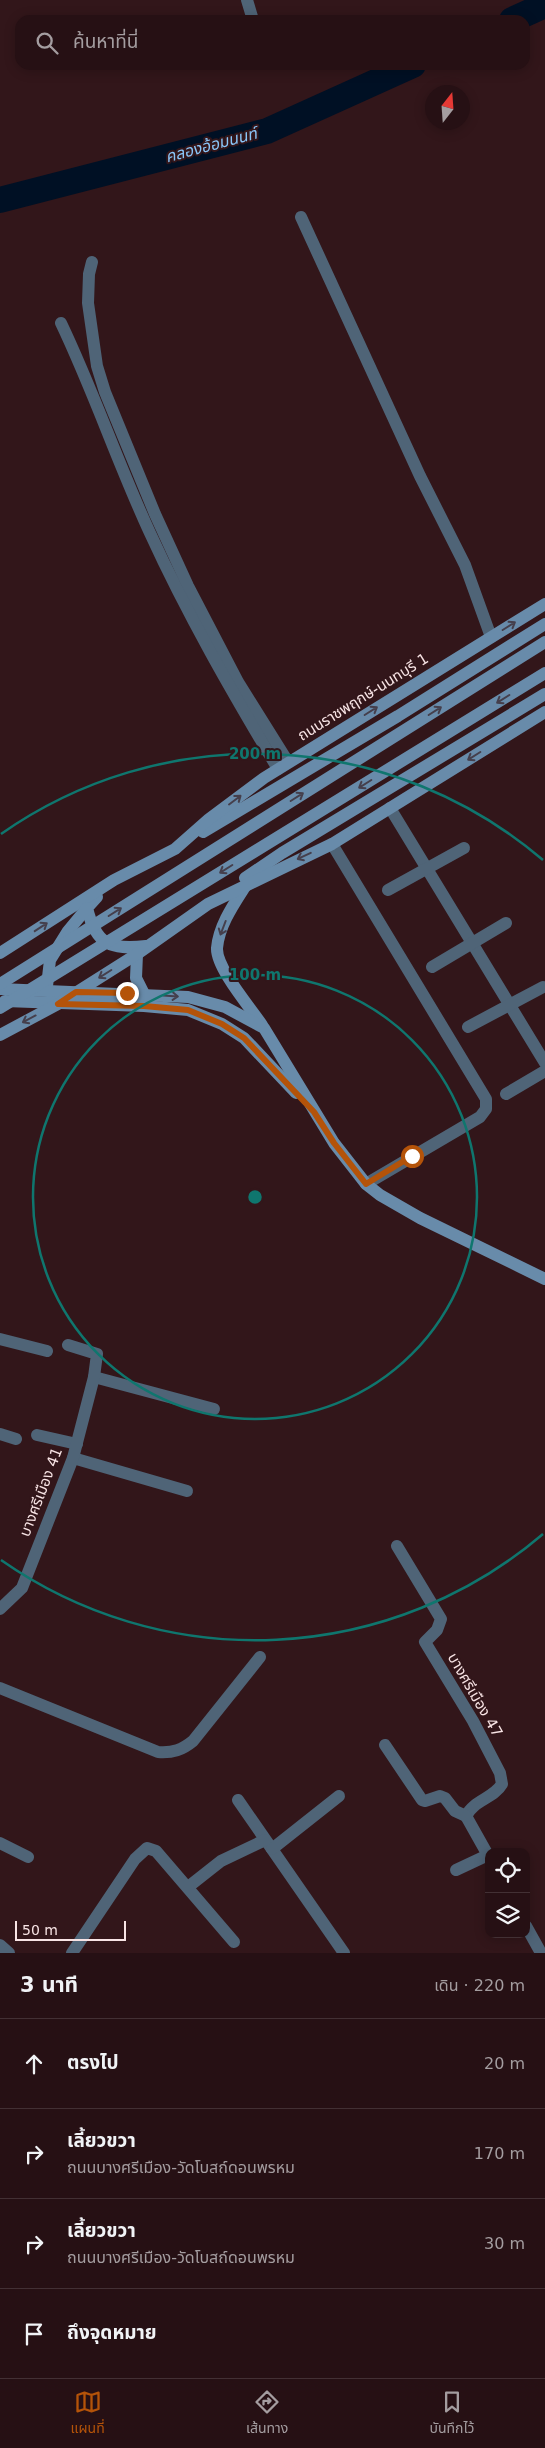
<!DOCTYPE html>
<html lang="th">
<meta charset="utf-8">
<style>
body{margin:0;font-family:"DejaVu Sans","Noto Sans Thai",sans-serif;background:#321e22;color:#f1f3f6}
.controls{position:absolute;right:15px;bottom:15px;display:grid;overflow:hidden;border-radius:10px;box-shadow:0 2px 12px #0003}
.controls button{width:45px;height:45px;display:grid;place-items:center;padding:0;border:0;border-bottom:1px solid #423034;background:#261014;color:#f1f3f6;font:25px sans-serif}
.compass{position:absolute;left:425px;top:85px;width:45px;height:45px;border-radius:50%;background:#261014;box-shadow:0 2px 12px #0003;rotate:17deg}
.scale{position:absolute;left:15px;bottom:12px;width:111px;box-sizing:border-box;padding-left:5px;border:2px solid #f8e4e5;border-top:0;font-size:14px;line-height:18px;white-space:nowrap;color:#f8e4e5;-webkit-text-stroke:4px #32161a;paint-order:stroke}
.stop{position:absolute;width:15px;height:15px;margin:-11px;border:4px solid #b45309;border-radius:50%;background:#fff}
.stop.end{background:#b45309;border-color:#fff;box-shadow:0 1px 5px #0008}
.list{margin:0;padding:0;list-style:none}
h2{display:flex;justify-content:space-between;align-items:center;height:65px;margin:0;padding:0 20px;font-size:21px}
h2 small{font-size:16px;font-weight:400;color:#a49da0}
.list li{display:grid;grid-template-columns:32px 1fr auto;gap:15px;align-items:center;box-sizing:border-box;height:90px;padding:0 20px;border-top:1px solid #423034}
.list b{display:block;font-size:19px;white-space:nowrap}
.list p{margin:0;font-size:16px;white-space:nowrap;color:#a49da0}
.list em{font-size:16px;font-style:normal;color:#a49da0}
.icon{flex:none;width:28px;height:28px;fill:none;stroke:currentColor;stroke-width:2;stroke-linecap:round;stroke-linejoin:round}
.map{position:relative;flex:none;width:545px;height:1953px;overflow:hidden}
.search{position:absolute;background:#261014;box-shadow:0 2px 12px #0003;left:15px;right:15px;top:15px;height:55px;display:flex;align-items:center;gap:12px;box-sizing:border-box;padding:0 18px;border-radius:15px;color:#a49da0;font-size:19px}
.sheet{height:425px;background:#261014}
nav{display:flex;justify-content:space-around;align-items:center;box-sizing:border-box;height:70px;border-top:1px solid #423034;background:#261014;font-size:14px;color:#a49da0}
nav a{display:grid;justify-items:center;gap:2px}
nav .on{color:#b45309}
.map>svg:first-child{display:block}
</style>
<div class="map">
<svg width="545" height="1953" viewBox="0 0 545 1953">
<rect width="100%" height="100%" fill="#32161a"/>
<g fill="none" stroke-linecap="round" stroke-linejoin="round">
<g stroke="#001024" stroke-width="26">
<polyline points="512,20 545,5"/>
<polyline points="0,200 267,131 413,65"/>
</g>
<g stroke="#4f6477" stroke-width="12">
<polyline points="247,0 253,20"/>
<polyline points="301,217 420,476 465,565 491,637"/>
<polyline points="92,262 89,274 88,303 97,366 105,392 155,514 188,586 238,682 288,762"/>
<path d="M61,323C94,392 118,464 150,533C187,614 232,692 278,769"/>
<polyline points="390,808 545,1063"/>
<polyline points="332,844 486,1099 486,1109 480,1117 366,1184"/>
<polyline points="388,890 464,848"/>
<polyline points="432,967 506,923"/>
<polyline points="468,1027 543,987"/>
<polyline points="506,1094 545,1071"/>
<polyline points="0,1339 47,1351"/>
<polyline points="94,1377 214,1409"/>
<polyline points="0,1434 16,1439"/>
<polyline points="37,1435 77,1444"/>
<polyline points="73,1458 187,1491"/>
<path d="M397,1546L441,1619L437,1630L425,1642L473,1721L500,1773L502,1784C494,1798 474,1800 466,1816L489,1857"/>
<polyline points="0,1609 22,1588 73,1458 94,1377 97,1354 68,1345"/>
<path d="M0,1688L158,1752C173,1753 182,1750 193,1741L260,1657"/>
<polyline points="385,1745 422,1800 425,1801 440,1796 445,1798 455,1811 466,1816"/>
<polyline points="238,1800 344,1953"/>
<polyline points="0,1843 28,1857"/>
<polyline points="272,1849 339,1796"/>
<polyline points="456,1870 488,1855"/>
<polyline points="188,1887 221,1861 265,1840"/>
<polyline points="526,1926 541,1953"/>
<polyline points="0,1945 9,1953"/>
<polyline points="72,1953 135,1859 147,1848 156,1851 234,1942"/>
</g>
<g stroke="#688baa" stroke-width="12">
<polyline points="203,832 398,716 545,624"/>
<polyline points="245,878 282,853 545,694"/>
<path d="M246,885C234,904 219,925 217,948C216,968 250,1007 262,1025"/>
<path d="M97,897L87,908C96,945 110,950 146,946"/>
<polyline points="0,953 114,880 175,849 209,819 264,778 545,604"/>
<polyline points="137,954 136,978 144,994"/>
<polyline points="47,986 50,960 68,931 87,908"/>
<polyline points="0,989 188,997 225,1007 264,1028 334,1143 366,1184 380,1195 420,1218 545,1279"/>
<polyline points="5,1001 144,1006 188,1010 222,1024 244,1038 296,1093"/>
<polyline points="0,1035 58,1004 137,954 208,904 332,844 545,712"/>
</g>
<g stroke="#688baa" stroke-width="12">
<polyline points="0,984 545,642"/>
<polyline points="0,1008 545,673"/>
</g>
</g>
<defs><path id="oneway-shaft" d="M-6 0H5M1.5-3L5.5 0L1.5 3" fill="none" stroke-width="1.6" stroke-linecap="round" stroke-linejoin="round" transform="scale(1.25)"/></defs>
<g stroke="#453f4c">
<use href="#oneway-shaft" transform="translate(509 626) rotate(-32)"/>
<use href="#oneway-shaft" transform="translate(503 699) rotate(148)"/>
<use href="#oneway-shaft" transform="translate(371 711) rotate(-32)"/>
<use href="#oneway-shaft" transform="translate(435 711) rotate(-32)"/>
<use href="#oneway-shaft" transform="translate(474 756) rotate(148)"/>
<use href="#oneway-shaft" transform="translate(365 784) rotate(148)"/>
<use href="#oneway-shaft" transform="translate(297 797) rotate(-32)"/>
<use href="#oneway-shaft" transform="translate(235 800) rotate(-37)"/>
<use href="#oneway-shaft" transform="translate(304 856) rotate(155)"/>
<use href="#oneway-shaft" transform="translate(226 869) rotate(148)"/>
<use href="#oneway-shaft" transform="translate(115 912) rotate(-32)"/>
<use href="#oneway-shaft" transform="translate(41 927) rotate(-33)"/>
<use href="#oneway-shaft" transform="translate(223 928) rotate(111)"/>
<use href="#oneway-shaft" transform="translate(105 974) rotate(148)"/>
<use href="#oneway-shaft" transform="translate(171 996) rotate(4)"/>
<use href="#oneway-shaft" transform="translate(29 1019) rotate(152)"/>
</g>
<g fill="none" stroke-linecap="round" stroke-linejoin="round">
<polyline stroke="#b45309" stroke-width="6" points="127,993 76,992 58,1004 144,1006 188,1010 222,1024 244,1038 314,1112 334,1143 366,1184 412,1156"/>
</g>
<g fill="none" stroke="#0f766e" stroke-width="2.5">
<circle cx="255" cy="1197" r="222"/>
<path d="M543 1534A443 443 0 0 1 1 1560M1 834A443 443 0 0 1 543 860"/>
</g>
<g text-anchor="middle" dominant-baseline="central" stroke-width="4" stroke-linejoin="round" paint-order="stroke">
<g font-size="15" fill="#f8e4e5" stroke="#32161a">
<text transform="translate(363 697) rotate(-32)">ถนนราชพฤกษ์-นนทบุรี 1</text>
<text transform="translate(41 1492) rotate(-69)">บางศรีเมือง 41</text>
<text transform="translate(475 1695) rotate(60)">บางศรีเมือง 47</text>
</g>
<g font-size="16" font-style="italic" fill="#8ac6f9" stroke="#32161a">
<text transform="translate(211 145) rotate(-15)">คลองอ้อมนนท์</text>
</g>
</g>
<circle cx="255" cy="1197" r="8" fill="#0f766e" stroke="#32161a" stroke-width="2.5"/>
<g font-size="15" text-anchor="middle" font-weight="bold" fill="#0f766e" stroke="#32161a" stroke-width="4" stroke-linejoin="round" paint-order="stroke">
<text x="255" y="759">200 m</text>
<text x="255" y="980">100 m</text>
</g>
</svg>
<div class="controls">
<button><svg class="icon" aria-label="locate" viewBox="0 0 24 24"><circle cx="12" cy="12" r="6"/><path d="M12 2v4M12 18v4M2 12h4M18 12h4"/></svg></button>
<button><svg class="icon" aria-label="layers" viewBox="0 0 24 24"><path d="M12 4l9 5-9 5-9-5zM3 14l9 5 9-5"/></svg></button>
</div>
<svg class="compass" viewBox="-18 -18 36 36"><path d="M0-13l5 13h-10z" fill="#e53935"/><path d="M0 13l5-13h-10z" fill="#a49da0"/></svg>
<div class="scale">50 m</div>
<div class="stop" style="left:412px;top:1156px"></div>
<div class="stop end" style="left:127px;top:993px"></div>
<div class="search"><svg class="icon" aria-label="search" viewBox="0 0 24 24"><circle cx="10" cy="10" r="6"/><path d="M15 15l6 6"/></svg>ค้นหาที่นี่</div>
</div>
<section class="sheet">
<h2>3 นาที<small>เดิน · 220 m</small></h2>
<ul class="list">
<li><svg class="icon" aria-label="ahead" viewBox="0 0 24 24"><path d="M12 20V5M6 11l6-6 6 6"/></svg><div><b>ตรงไป</b></div><em>20 m</em></li>
<li><svg class="icon" aria-label="right" viewBox="0 0 24 24"><path d="M7 20v-9h11M14 6l5 5-5 5"/></svg><div><b>เลี้ยวขวา</b><p>ถนนบางศรีเมือง-วัดโบสถ์ดอนพรหม</p></div><em>170 m</em></li>
<li><svg class="icon" aria-label="right" viewBox="0 0 24 24"><path d="M7 20v-9h11M14 6l5 5-5 5"/></svg><div><b>เลี้ยวขวา</b><p>ถนนบางศรีเมือง-วัดโบสถ์ดอนพรหม</p></div><em>30 m</em></li>
<li><svg class="icon" aria-label="arrive" viewBox="0 0 24 24"><path d="M6 21V4h12l-3 4 3 4H6"/></svg><div><b>ถึงจุดหมาย</b></div></li>
</ul>
</section>
<nav>
<a class="on"><svg class="icon" aria-label="map" viewBox="0 0 24 24"><path d="M3 6l6-2 6 2 6-2v14l-6 2-6-2-6 2zM9 4v14M15 6v14"/></svg>แผนที่</a>
<a><svg class="icon" aria-label="directions" viewBox="0 0 24 24"><path d="M12 3l9 9-9 9-9-9zM9 14v-3h6M13 9l2 2-2 2"/></svg>เส้นทาง</a>
<a><svg class="icon" aria-label="saved" viewBox="0 0 24 24"><path d="M7 4h10v16l-5-4-5 4z"/></svg>บันทึกไว้</a>
</nav>
